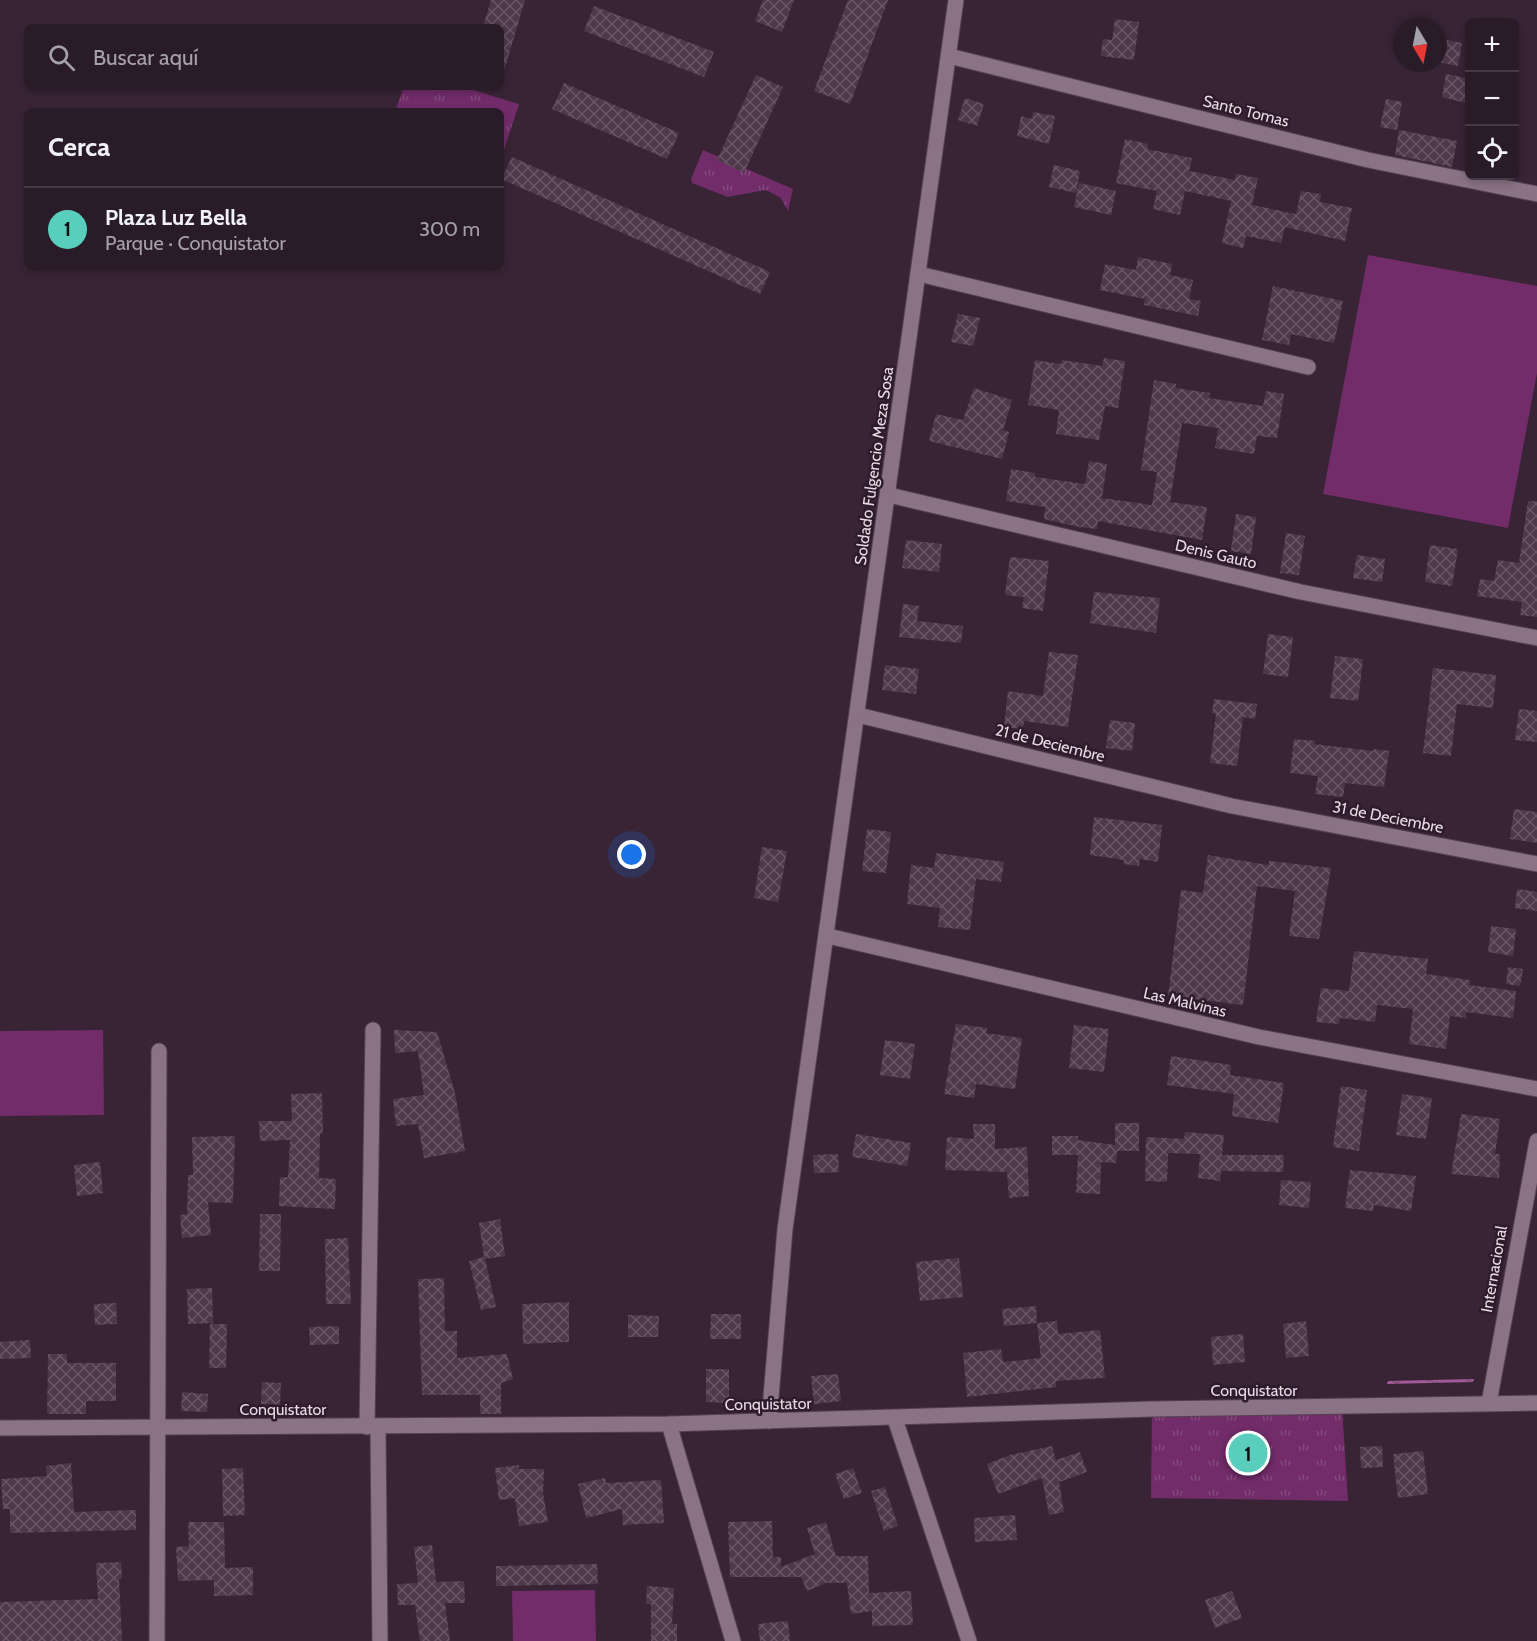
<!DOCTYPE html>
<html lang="es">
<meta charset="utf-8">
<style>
body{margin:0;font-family:Cabin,sans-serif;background:#362834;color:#f1f3f6}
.controls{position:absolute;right:18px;top:18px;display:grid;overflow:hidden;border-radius:9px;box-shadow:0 3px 9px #0003}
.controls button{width:54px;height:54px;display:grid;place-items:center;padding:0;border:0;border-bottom:2px solid #463945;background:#2a1b28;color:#f1f3f6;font:30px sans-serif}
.compass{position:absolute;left:1393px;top:18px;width:54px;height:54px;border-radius:50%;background:#2a1b28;box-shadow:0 3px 9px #0003;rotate:170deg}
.you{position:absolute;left:632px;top:855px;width:21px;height:21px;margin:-15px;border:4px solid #fff;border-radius:50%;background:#1a73e8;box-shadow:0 0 0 9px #1a73e833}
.badge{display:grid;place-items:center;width:39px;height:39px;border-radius:50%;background:#5acebd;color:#111;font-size:20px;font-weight:700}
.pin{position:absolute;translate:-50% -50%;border:3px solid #fff;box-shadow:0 2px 6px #0006}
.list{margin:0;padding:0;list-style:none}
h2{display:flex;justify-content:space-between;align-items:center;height:78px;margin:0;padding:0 24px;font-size:26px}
h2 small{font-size:20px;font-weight:400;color:#a5a1a8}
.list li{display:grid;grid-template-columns:39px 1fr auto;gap:18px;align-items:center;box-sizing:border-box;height:84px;padding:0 24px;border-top:2px solid #463945}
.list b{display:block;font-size:22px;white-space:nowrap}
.list p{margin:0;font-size:20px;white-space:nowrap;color:#a5a1a8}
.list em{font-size:20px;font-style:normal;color:#a5a1a8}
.icon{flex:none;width:33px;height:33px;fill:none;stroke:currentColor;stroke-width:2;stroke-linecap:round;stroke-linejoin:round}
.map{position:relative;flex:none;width:1537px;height:1641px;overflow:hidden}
.search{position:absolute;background:#2a1b28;box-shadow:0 3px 9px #0003;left:24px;top:24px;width:480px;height:66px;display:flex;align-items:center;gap:15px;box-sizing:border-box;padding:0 21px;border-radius:9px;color:#a5a1a8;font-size:22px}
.panel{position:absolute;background:#2a1b28;box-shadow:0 3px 9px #0003;left:24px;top:108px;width:480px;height:162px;border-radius:9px}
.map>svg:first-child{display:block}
</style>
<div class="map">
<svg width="1537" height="1641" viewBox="0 0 1537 1641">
<defs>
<pattern id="park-tufts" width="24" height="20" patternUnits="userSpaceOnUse" patternTransform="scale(1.5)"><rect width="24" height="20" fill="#712c69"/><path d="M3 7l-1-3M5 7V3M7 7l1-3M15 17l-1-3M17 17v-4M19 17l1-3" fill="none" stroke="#854a7e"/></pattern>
<pattern id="water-ripples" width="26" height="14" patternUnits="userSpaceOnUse" patternTransform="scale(1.5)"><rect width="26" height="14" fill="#a35a99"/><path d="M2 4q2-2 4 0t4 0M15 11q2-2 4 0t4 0" fill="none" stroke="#7d5077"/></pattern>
<pattern id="building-cross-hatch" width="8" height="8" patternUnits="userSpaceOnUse" patternTransform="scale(1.5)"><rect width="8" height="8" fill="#4e394b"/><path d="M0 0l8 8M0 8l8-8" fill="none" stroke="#685565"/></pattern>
</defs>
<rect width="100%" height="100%" fill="#382435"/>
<g fill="url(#park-tufts)">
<polygon points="404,87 463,87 519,104 501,159 501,111 395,111"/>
<polygon points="703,150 793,189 788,211 781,198 766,190 728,197 692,183 691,179"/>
<polygon points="1342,1407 1348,1501 1151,1498 1152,1409"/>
</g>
<g fill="#712c69">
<polygon points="1368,255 1537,286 1537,373 1508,528 1323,494"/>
<polygon points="103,1030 104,1115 0,1116 0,1031"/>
<polygon points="595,1590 596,1641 513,1641 512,1591"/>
</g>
<polygon fill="url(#water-ripples)" points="1474,1379 1473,1382 1387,1384 1388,1381"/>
<g fill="url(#building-cross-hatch)">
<polygon points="491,0 525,0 505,68 501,67 501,27 483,27"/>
<polygon points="763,0 794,0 782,32 755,21"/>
<polygon points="848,0 888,0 850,104 814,91"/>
<polygon points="594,6 714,52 704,77 584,31"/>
<polygon points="1115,19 1139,22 1134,60 1101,56 1103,39 1112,40"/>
<polygon points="1438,38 1462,43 1458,66 1438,62"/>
<polygon points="1446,74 1470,79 1470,104 1442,97"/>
<polygon points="756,75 783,87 744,173 717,160"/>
<polygon points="564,83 679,133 667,159 552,109"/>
<polygon points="965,98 984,104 977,126 958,120"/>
<polygon points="1386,99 1402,102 1397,130 1380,127"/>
<polygon points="1033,112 1055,116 1049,144 1017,136 1021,116 1032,119"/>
<polygon points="1399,130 1457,141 1452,167 1395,155"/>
<polygon points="1125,139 1148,144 1147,149 1192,158 1189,171 1235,180 1236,174 1258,178 1252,205 1296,214 1301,191 1321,194 1320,202 1352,208 1345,241 1285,227 1281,243 1246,236 1243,248 1222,243 1231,201 1185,191 1180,215 1153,209 1157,191 1116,183"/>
<polygon points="512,157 770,272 760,294 501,179"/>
<polygon points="1054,165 1080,171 1076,193 1049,187"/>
<polygon points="1079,183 1116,191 1111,215 1074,207"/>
<polygon points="1138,257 1172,264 1170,275 1193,280 1189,299 1201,301 1198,316 1144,305 1145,299 1100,290 1105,264 1136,270"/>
<polygon points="1273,286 1343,301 1334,343 1291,334 1289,345 1262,340"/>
<polygon points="958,314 980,318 973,346 951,342"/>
<polygon points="1104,358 1125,361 1118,408 1105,406 1099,440 1056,434 1059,410 1028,405 1035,360 1061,364 1062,360 1102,366"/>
<polygon points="1154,380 1176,384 1176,388 1210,393 1209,398 1263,406 1266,391 1284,394 1277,438 1257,436 1254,454 1215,448 1218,428 1182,423 1170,502 1207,507 1202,540 1098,521 1097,529 1079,527 1044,519 1045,507 1006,501 1011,469 1035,473 1035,477 1085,484 1089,461 1107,464 1102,498 1152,505 1157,472 1141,470"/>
<polygon points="974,388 1012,400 1003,430 1009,432 1002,459 929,441 936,414 963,420"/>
<polygon points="1528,501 1537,501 1537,617 1520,615 1522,602 1477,596 1480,579 1494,581 1498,560 1519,563"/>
<polygon points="1236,514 1256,517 1251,554 1231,551"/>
<polygon points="1286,533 1305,536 1299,575 1280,573"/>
<polygon points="906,540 942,544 939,572 902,568"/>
<polygon points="1430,545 1458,549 1452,586 1425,582"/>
<polygon points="1357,555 1385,559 1382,582 1353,578"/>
<polygon points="1010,557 1049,561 1043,611 1022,608 1024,597 1005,595"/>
<polygon points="1094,592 1160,598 1156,633 1090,623"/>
<polygon points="903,604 919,606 917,621 963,626 961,643 899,637"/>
<polygon points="1268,634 1293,637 1288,677 1263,674"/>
<polygon points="1049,652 1078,655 1068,727 1024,721 1023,729 1004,727 1008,691 1043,696"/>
<polygon points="1335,656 1363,659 1358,701 1330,698"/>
<polygon points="885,665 919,669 916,694 882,690"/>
<polygon points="1433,668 1496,675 1493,708 1457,704 1451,756 1423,753"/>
<polygon points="1214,699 1257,704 1255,719 1243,717 1237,766 1210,763 1216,714 1212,713"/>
<polygon points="1519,709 1537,711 1537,742 1515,740"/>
<polygon points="1110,720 1135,723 1132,751 1106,748"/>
<polygon points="1294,739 1315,741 1314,744 1373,751 1374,749 1389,751 1384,787 1345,783 1343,797 1315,794 1318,776 1290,773"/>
<polygon points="1514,809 1537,812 1537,843 1510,839"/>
<polygon points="1094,817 1162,825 1158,862 1140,859 1139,866 1123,864 1124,860 1090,855"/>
<polygon points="867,829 891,832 886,873 862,871"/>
<polygon points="762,847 787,851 778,902 754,898"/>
<polygon points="936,853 1004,862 1001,882 976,879 970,930 938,927 940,908 907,904 911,865 934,868"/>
<polygon points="1208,855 1268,865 1269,861 1331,868 1319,939 1289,936 1295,891 1257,886 1243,1005 1168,996 1181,890 1203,893"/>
<polygon points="1517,889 1537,892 1537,911 1515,908"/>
<polygon points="1491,926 1516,929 1513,956 1488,952"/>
<polygon points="1354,951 1428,959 1426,974 1470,980 1470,985 1516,991 1513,1018 1466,1012 1466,1018 1450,1016 1446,1049 1409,1044 1413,1009 1377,1005 1375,1022 1340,1018 1339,1024 1316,1022 1321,988 1349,991"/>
<polygon points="1508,967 1523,969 1520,986 1506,984"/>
<polygon points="956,1024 987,1028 986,1033 1022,1038 1015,1089 976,1084 974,1098 944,1094"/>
<polygon points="1074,1025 1109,1029 1104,1072 1069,1068"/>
<polygon points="394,1030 437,1032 455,1093 465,1151 424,1158 418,1124 396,1126 393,1099 424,1095 418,1051 395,1053"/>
<polygon points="885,1040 915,1044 910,1079 880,1075"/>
<polygon points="1171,1056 1231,1065 1230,1075 1284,1083 1278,1123 1232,1116 1234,1094 1167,1085"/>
<polygon points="1341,1086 1367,1090 1359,1151 1333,1147"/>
<polygon points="322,1093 323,1134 320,1134 319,1178 336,1179 335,1209 279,1206 280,1177 288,1177 290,1140 260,1141 259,1121 292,1121 291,1094"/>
<polygon points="1402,1094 1432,1098 1426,1139 1396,1135"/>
<polygon points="1461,1114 1500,1119 1495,1154 1500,1154 1499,1178 1451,1174"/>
<polygon points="1115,1123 1139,1123 1139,1151 1117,1151 1116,1163 1101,1162 1100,1194 1076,1193 1078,1155 1052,1155 1052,1136 1078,1136 1078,1140 1115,1145"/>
<polygon points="973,1124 995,1124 995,1149 1027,1147 1029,1196 1009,1198 1007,1172 945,1170 947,1137 974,1139"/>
<polygon points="1185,1132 1224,1135 1222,1155 1284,1155 1283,1172 1221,1171 1220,1181 1198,1178 1200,1154 1168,1153 1167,1182 1145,1181 1146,1137 1184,1139"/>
<polygon points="856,1134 911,1143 907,1166 852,1157"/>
<polygon points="235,1136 233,1203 208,1202 211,1235 182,1238 180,1215 187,1214 188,1175 193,1175 192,1137"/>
<polygon points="838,1154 839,1172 814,1173 813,1155"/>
<polygon points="100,1162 103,1193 77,1196 74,1165"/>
<polygon points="1350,1170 1416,1176 1411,1211 1374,1205 1373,1211 1345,1208"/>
<polygon points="1281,1180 1311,1182 1309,1208 1279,1205"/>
<polygon points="260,1214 281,1214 280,1271 259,1271"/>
<polygon points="500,1219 505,1256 485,1259 496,1307 481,1310 469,1261 484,1257 479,1223"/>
<polygon points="348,1238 351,1304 326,1304 325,1239"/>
<polygon points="959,1258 963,1297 920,1301 916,1262"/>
<polygon points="444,1278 445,1331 457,1331 457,1358 507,1354 513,1379 501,1383 501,1414 480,1414 480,1395 422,1395 418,1279"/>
<polygon points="212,1288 213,1323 188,1324 187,1289"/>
<polygon points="569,1302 569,1342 523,1344 522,1304"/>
<polygon points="116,1303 117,1324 95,1325 94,1304"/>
<polygon points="1036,1306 1037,1323 1004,1326 1002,1309"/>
<polygon points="711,1314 741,1314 741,1339 710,1339"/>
<polygon points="628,1315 659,1316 658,1337 628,1337"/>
<polygon points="1057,1321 1058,1334 1100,1330 1105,1378 1056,1381 1056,1387 967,1397 963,1353 1001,1349 1003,1362 1041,1358 1037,1323"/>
<polygon points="1306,1321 1309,1356 1286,1358 1283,1324"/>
<polygon points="210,1324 227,1324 226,1368 209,1368"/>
<polygon points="339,1326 339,1344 310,1345 309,1327"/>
<polygon points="1243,1334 1245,1362 1213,1365 1211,1337"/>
<polygon points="30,1340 31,1358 0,1359 0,1342"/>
<polygon points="48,1354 67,1354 67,1363 116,1363 116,1401 86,1401 86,1414 47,1414"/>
<polygon points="706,1369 729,1369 729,1403 706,1402"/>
<polygon points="838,1374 841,1401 814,1404 811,1376"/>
<polygon points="262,1382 281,1383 280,1405 261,1404"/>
<polygon points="182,1392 208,1394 207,1412 181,1411"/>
<polygon points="1052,1446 1056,1460 1080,1452 1087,1472 1059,1482 1064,1512 1049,1515 1042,1478 998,1494 987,1464 1010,1455"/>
<polygon points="1382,1446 1383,1467 1361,1468 1360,1447"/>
<polygon points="1423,1451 1428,1494 1398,1498 1393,1454"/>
<polygon points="71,1463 74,1512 136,1510 136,1530 10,1533 10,1509 3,1509 1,1479 47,1476 46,1466"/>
<polygon points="519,1465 519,1469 544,1469 543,1493 548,1522 519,1526 515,1498 499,1500 495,1468"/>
<polygon points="243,1468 245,1515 223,1516 222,1469"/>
<polygon points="853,1468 862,1493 844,1499 835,1474"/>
<polygon points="605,1478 606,1483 661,1480 664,1523 623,1525 622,1509 586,1518 578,1484"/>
<polygon points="885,1487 898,1526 884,1531 871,1491"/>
<polygon points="1015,1515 1017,1540 975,1542 974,1518"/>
<polygon points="772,1521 773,1557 781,1557 781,1567 815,1554 807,1528 826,1522 836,1556 868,1556 869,1593 911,1591 913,1625 872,1626 872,1611 851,1614 847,1583 826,1583 807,1591 801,1577 730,1577 728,1522"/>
<polygon points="188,1522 224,1522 225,1568 253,1567 253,1595 214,1596 214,1580 178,1581 176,1547 189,1546"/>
<polygon points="432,1545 436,1582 464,1581 465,1603 445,1603 450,1641 420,1641 415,1605 398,1605 397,1584 418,1583 414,1547"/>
<polygon points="121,1562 122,1579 119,1579 122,1641 0,1641 0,1602 98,1599 96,1563"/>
<polygon points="597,1564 598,1584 496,1586 496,1566"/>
<polygon points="647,1586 674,1588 672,1624 677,1624 677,1641 651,1641 651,1604 646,1604"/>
<polygon points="1232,1591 1242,1618 1215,1628 1205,1600"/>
<polygon points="788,1621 790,1641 760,1641 758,1624"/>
</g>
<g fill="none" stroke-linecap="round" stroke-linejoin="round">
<g stroke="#534250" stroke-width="17">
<g id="minor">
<polyline points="949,56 1368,160 1537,194"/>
<polyline points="919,274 1308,367"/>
<polyline points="889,495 1301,592 1537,638"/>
<polyline points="858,715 1232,806 1537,864"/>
<polyline points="828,936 1259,1037 1537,1089"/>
<polyline points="1489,1403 1537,1141"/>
<polyline points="895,1419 969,1641"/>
<polyline points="769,1421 785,1229 956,0"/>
<polyline points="669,1424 733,1641"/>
<polyline points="367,1427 373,1030"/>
<polyline points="0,1428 669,1424 1152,1409 1537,1403"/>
<polyline points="378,1428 380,1641"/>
<polyline points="157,1641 159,1051"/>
</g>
</g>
<use href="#minor" stroke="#8a7386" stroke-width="15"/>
</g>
<g text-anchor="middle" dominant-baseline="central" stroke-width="5" stroke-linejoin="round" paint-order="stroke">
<g font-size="16" fill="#e7dae5" stroke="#2e1b2b">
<text transform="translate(1246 111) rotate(14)">Santo Tomas</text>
<text transform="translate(874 466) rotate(-82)">Soldado Fulgencio Meza Sosa</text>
<text transform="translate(1216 554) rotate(13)">Denis Gauto</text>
<text transform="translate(1050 743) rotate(14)">21 de Deciembre</text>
<text transform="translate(1388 817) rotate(11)">31 de Deciembre</text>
<text transform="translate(1185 1002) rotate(13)">Las Malvinas</text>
<text transform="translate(1494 1269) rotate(-80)">Internacional</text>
<text x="1254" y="1390">Conquistator</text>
<text transform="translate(768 1404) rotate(-1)">Conquistator</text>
<text x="283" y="1409">Conquistator</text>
</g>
</g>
</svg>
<div class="controls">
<button>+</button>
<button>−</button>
<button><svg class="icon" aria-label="locate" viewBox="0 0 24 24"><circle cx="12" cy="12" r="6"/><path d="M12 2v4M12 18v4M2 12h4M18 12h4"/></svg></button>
</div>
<svg class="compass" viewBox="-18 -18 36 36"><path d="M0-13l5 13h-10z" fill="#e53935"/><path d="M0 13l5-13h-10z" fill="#a5a1a8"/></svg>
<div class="you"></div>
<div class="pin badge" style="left:1248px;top:1453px">1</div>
<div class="search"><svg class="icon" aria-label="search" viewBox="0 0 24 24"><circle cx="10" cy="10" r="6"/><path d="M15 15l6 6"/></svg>Buscar aquí</div>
<section class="panel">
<h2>Cerca<small></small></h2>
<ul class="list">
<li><span class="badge">1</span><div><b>Plaza Luz Bella</b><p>Parque · Conquistator</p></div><em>300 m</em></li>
</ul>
</section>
</div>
